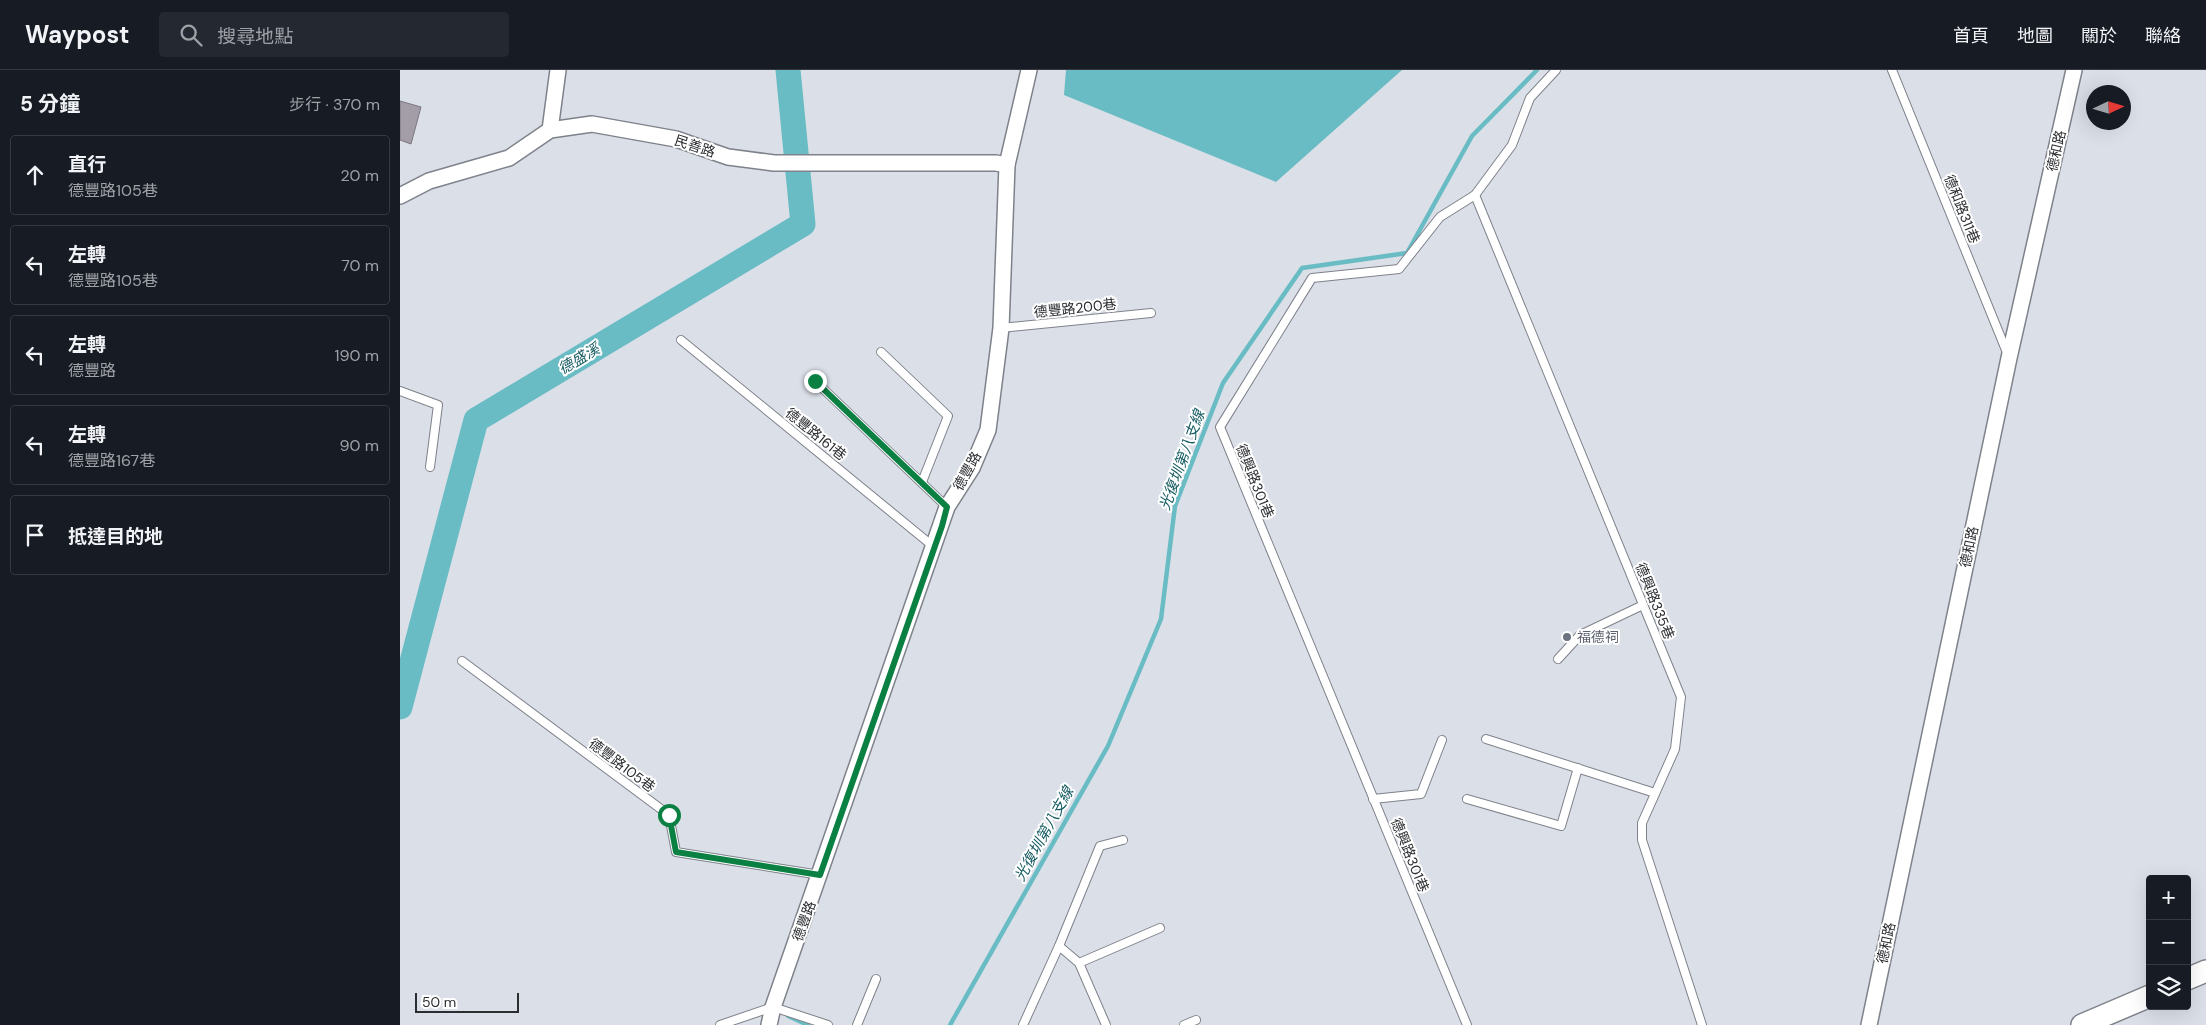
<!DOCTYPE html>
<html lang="zh-TW">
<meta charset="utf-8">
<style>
body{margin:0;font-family:"DM Sans","Noto Sans TC",sans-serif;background:#242831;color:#f1f3f6}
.controls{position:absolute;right:15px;bottom:15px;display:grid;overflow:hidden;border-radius:5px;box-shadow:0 5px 20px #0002}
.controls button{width:45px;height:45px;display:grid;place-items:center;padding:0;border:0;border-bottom:1px solid #363941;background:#171b24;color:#f1f3f6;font:25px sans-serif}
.compass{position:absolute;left:1686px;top:15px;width:45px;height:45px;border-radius:50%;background:#171b24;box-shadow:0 5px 20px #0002;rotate:86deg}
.scale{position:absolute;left:15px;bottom:12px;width:104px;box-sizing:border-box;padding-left:5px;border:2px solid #2b2d30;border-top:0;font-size:14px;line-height:18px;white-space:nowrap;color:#2b2d30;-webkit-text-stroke:4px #fff;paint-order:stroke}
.stop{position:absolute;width:15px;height:15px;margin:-11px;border:4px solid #0b8043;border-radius:50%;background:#fff}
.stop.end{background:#0b8043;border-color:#fff;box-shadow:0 1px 5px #0008}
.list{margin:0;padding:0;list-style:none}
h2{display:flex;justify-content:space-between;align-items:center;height:65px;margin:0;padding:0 20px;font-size:21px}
h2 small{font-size:16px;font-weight:400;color:#9ea1a6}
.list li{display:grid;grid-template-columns:32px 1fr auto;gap:15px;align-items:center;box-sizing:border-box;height:80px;margin:0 10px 10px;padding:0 10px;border:1px solid #363941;border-radius:5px}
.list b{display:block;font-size:19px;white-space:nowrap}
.list p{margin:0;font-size:16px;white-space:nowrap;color:#9ea1a6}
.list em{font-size:16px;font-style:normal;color:#9ea1a6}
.icon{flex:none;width:28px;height:28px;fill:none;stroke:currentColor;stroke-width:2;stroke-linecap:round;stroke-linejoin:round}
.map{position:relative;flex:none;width:1806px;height:955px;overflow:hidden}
header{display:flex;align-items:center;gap:30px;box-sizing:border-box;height:70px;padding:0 25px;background:#171b24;border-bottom:1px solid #363941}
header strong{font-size:24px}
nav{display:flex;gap:28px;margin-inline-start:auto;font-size:18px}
.search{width:350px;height:45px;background:#242831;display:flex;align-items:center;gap:12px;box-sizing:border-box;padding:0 18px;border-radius:5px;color:#9ea1a6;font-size:19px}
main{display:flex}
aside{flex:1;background:#171b24}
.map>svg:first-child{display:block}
</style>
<header>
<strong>Waypost</strong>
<div class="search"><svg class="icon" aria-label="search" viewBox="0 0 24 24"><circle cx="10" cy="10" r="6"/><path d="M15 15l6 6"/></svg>搜尋地點</div>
<nav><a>首頁</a><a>地圖</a><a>關於</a><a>聯絡</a></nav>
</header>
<main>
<aside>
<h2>5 分鐘<small>步行 · 370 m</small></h2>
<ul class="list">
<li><svg class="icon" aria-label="ahead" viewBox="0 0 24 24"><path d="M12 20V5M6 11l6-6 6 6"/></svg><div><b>直行</b><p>德豐路105巷</p></div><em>20 m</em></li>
<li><svg class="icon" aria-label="left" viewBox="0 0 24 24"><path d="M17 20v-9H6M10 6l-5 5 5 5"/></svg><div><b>左轉</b><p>德豐路105巷</p></div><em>70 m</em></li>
<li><svg class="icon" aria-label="left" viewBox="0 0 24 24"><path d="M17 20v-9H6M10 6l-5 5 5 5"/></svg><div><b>左轉</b><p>德豐路</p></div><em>190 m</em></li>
<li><svg class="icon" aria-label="left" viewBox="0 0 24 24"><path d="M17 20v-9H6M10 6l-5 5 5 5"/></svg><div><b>左轉</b><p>德豐路167巷</p></div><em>90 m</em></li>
<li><svg class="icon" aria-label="arrive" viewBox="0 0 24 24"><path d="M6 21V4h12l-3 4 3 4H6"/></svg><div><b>抵達目的地</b></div></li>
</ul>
</aside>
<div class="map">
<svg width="1806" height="955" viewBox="0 0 1806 955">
<rect width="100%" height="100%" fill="#dbdfe8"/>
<polygon fill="#69bcc4" points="666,0 1002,0 876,112 664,25"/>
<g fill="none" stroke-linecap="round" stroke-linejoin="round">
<g stroke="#69bcc4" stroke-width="4.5">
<polyline points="388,946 408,955"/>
<polyline points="550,955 708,676 761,549 775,436 823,313 902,198 1007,183 1072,66 1137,0"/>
</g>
<polyline stroke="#69bcc4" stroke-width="25" points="0,637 76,350 403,154 388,0"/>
</g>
<polygon fill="#a29da6" stroke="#7b7780" points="0,31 21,37 11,74 0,70"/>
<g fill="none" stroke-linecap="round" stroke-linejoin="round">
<g stroke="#7e828a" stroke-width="10">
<g id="lane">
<polyline points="1492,0 1608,285"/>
<polyline points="1075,125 1281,627 1275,679 1242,753 1242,770 1302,955"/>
<polyline points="601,258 751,243"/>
<polyline points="281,270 534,477"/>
<polyline points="481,282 548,346 522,412"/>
<polyline points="415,311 547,437"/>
<polyline points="0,321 38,335 30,397"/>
<polyline points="1158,589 1180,565 1243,535"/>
<polyline points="62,591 269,745 276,782 420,805"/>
<polyline points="1086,669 1255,723"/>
<polyline points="973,729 1021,724 1042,670"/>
<polyline points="1067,729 1161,756 1178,698"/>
<polyline points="659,876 679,893 706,955"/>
<polyline points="679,893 760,858"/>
<polyline points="320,955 373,937 428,955"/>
<polyline points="457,955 476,909"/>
<polyline points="623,955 659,876 700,776 723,770"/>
<polyline points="784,955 796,950"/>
<polyline points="1067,955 820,357 912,208 999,199 1040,147 1075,125 1112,75 1130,28 1156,0"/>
</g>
</g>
<g stroke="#7e828a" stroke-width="18">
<g id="street">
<polyline points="150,60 158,0"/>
<polyline points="0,126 29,111 109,88 150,60 192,54 276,69 328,87 374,93 596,93 607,95"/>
<polyline points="369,955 373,937 547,437 572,398 588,360 601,258 607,95 629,0"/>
<polyline points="1469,955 1609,288 1674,0"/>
</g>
</g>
<g stroke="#7e828a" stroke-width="24">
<g id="secondary">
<polyline points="1787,909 1806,901"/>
<polyline points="1682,955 1750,926"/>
</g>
</g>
<use href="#lane" stroke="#fff" stroke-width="8"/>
<use href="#street" stroke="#fff" stroke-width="15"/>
<use href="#secondary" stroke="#fff" stroke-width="21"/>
</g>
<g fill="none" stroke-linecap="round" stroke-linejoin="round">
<polyline stroke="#0b8043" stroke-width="6" points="269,745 276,782 420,805 542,456 547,437 415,311"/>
</g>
<circle fill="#6b7280" stroke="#fff" stroke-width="2" cx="1167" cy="567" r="5"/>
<g text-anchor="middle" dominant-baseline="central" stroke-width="4" stroke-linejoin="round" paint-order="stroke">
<g font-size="14" fill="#2b2d30" stroke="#fff">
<text transform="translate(295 76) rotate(18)">民善路</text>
<text transform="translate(1656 81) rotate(-77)">德和路</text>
<text transform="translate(1562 139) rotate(68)">德和路311巷</text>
<text transform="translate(675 238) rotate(-6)">德豐路200巷</text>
<text transform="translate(416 364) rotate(39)">德豐路161巷</text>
<text transform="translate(567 401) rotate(-61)">德豐路</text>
<text transform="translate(855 411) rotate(68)">德興路301巷</text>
<text transform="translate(1569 477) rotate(-78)">德和路</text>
<text transform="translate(1255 531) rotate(68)">德興路335巷</text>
<text transform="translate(222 695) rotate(37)">德豐路105巷</text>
<text transform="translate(1010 785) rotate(68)">德興路301巷</text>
<text transform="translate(404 851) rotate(-70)">德豐路</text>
<text transform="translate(1486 873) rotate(-78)">德和路</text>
</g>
<g font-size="14" fill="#5b616d" stroke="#fff" text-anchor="start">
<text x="1177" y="567">福德祠</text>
</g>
<g font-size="15" font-style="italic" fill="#165c62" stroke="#fff">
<text transform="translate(179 289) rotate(-31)">德盛溪</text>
<text transform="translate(782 390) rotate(-70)">光復圳第八支線</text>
<text transform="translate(644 764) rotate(-61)">光復圳第八支線</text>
</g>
</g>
</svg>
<div class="controls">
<button>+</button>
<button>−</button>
<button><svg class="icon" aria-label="layers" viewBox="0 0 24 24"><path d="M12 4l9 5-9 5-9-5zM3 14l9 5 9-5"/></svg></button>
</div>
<svg class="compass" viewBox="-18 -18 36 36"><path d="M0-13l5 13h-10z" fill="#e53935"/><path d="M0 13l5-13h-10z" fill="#9ea1a6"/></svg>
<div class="scale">50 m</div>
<div class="stop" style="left:269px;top:745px"></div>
<div class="stop end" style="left:415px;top:311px"></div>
</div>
</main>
